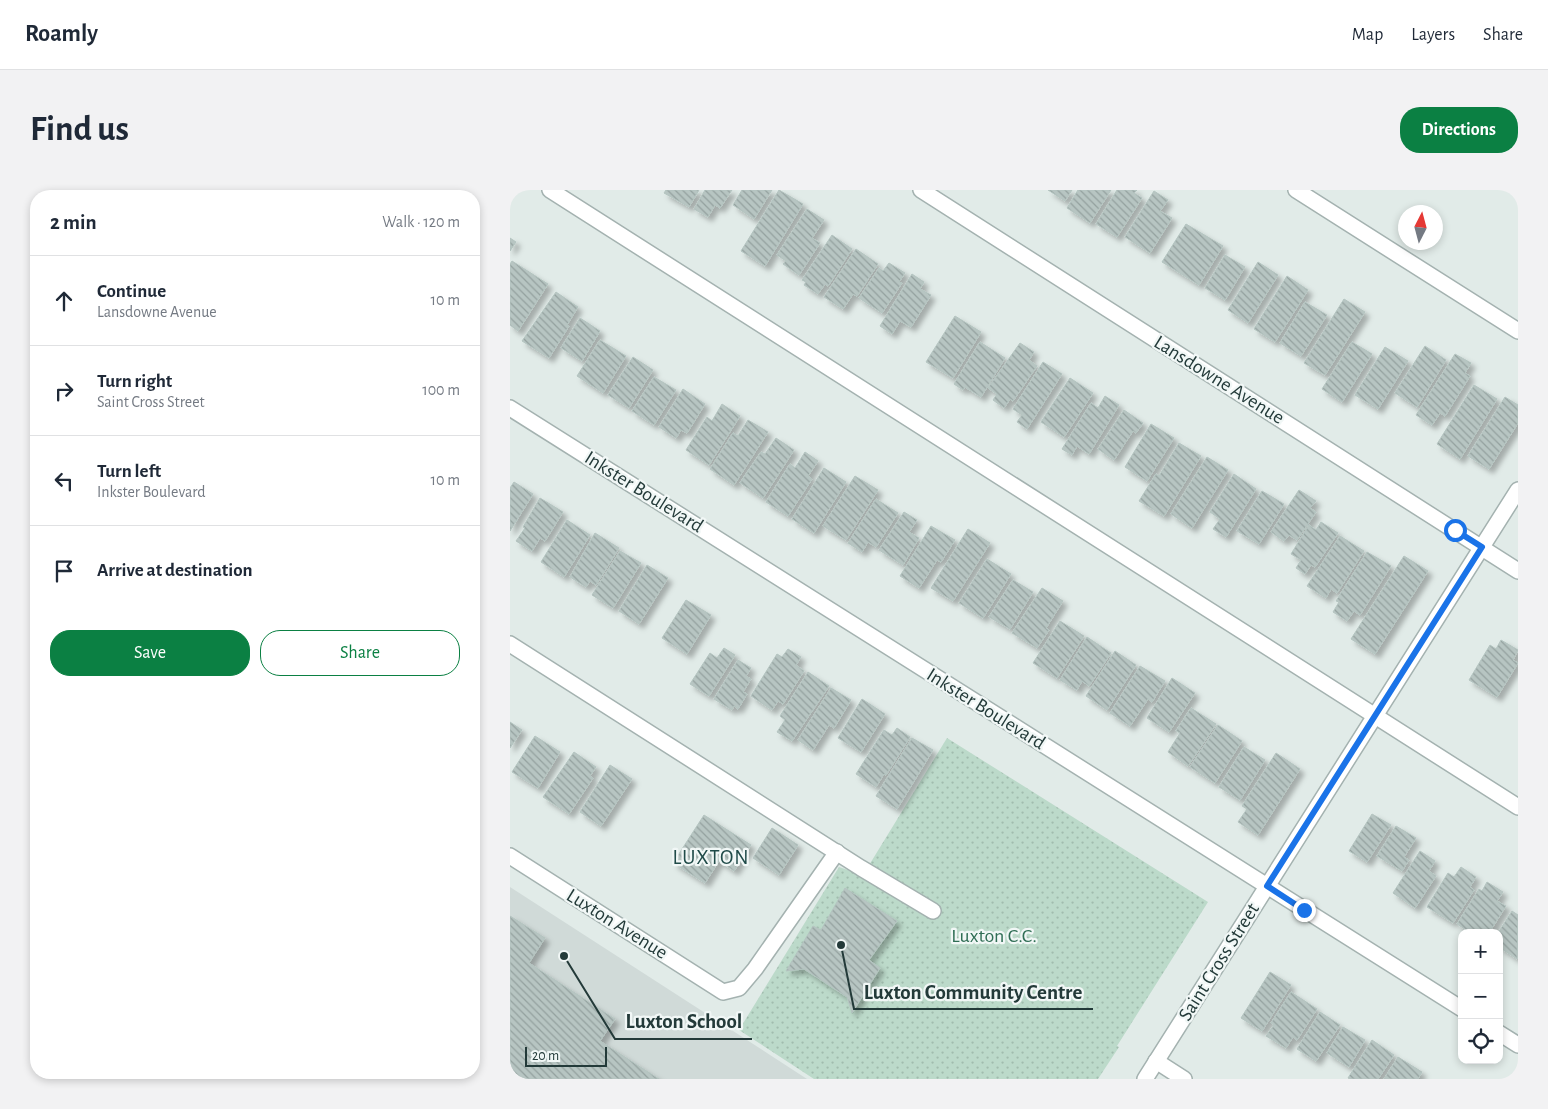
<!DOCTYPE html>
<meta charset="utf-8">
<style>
body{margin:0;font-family:"Alegreya Sans",sans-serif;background:#f2f2f3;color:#1f2937}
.controls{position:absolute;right:15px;bottom:15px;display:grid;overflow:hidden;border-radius:10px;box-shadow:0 2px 8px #0003}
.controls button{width:45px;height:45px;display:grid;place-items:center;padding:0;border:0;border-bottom:1px solid #e0e1e3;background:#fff;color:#1f2937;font:25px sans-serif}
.compass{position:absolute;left:888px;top:15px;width:45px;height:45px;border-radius:50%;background:#fff;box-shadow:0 2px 8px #0003;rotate:6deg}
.scale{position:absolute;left:15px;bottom:12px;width:82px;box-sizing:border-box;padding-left:5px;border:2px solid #233a39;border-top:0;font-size:14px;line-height:18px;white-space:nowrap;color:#233a39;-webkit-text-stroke:4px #f1f7f6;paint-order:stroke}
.stop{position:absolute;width:15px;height:15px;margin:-11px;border:4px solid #1a73e8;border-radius:50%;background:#fff}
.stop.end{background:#1a73e8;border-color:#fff;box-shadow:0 1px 5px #0008}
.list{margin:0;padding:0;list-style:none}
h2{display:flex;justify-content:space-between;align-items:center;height:65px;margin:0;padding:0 20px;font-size:21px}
h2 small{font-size:16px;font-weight:400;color:#747a83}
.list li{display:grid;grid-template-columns:32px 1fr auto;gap:15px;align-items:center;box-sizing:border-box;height:90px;padding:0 20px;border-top:1px solid #e0e1e3}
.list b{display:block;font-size:19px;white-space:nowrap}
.list p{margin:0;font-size:16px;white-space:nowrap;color:#747a83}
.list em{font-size:16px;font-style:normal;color:#747a83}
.actions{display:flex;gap:10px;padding:15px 20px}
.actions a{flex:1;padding:11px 0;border:1px solid #0b8043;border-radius:20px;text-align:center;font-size:18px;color:#0b8043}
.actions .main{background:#0b8043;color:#fff}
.icon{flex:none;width:28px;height:28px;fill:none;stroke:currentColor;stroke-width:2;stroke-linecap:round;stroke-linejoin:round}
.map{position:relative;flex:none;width:1008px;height:889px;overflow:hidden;border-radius:20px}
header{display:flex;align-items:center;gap:30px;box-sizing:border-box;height:70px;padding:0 25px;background:#fff;border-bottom:1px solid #e0e1e3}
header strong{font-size:24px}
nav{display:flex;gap:28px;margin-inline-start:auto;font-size:18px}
.intro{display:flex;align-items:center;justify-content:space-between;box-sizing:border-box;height:120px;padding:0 30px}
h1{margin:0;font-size:35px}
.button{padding:12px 22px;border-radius:20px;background:#0b8043;color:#fff;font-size:18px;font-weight:700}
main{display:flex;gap:30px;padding:0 30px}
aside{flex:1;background:#fff;border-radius:20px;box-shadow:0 2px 8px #0003}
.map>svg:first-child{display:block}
</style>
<header>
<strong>Roamly</strong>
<nav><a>Map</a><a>Layers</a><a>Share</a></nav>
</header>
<div class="intro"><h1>Find us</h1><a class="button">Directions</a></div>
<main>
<aside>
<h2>2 min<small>Walk · 120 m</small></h2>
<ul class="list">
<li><svg class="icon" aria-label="ahead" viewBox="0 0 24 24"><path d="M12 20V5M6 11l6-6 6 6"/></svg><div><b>Continue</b><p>Lansdowne Avenue</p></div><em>10 m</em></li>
<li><svg class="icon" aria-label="right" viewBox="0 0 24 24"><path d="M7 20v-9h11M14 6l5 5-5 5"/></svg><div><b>Turn right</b><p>Saint Cross Street</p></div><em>100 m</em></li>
<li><svg class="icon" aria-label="left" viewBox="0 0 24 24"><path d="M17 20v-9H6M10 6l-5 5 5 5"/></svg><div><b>Turn left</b><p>Inkster Boulevard</p></div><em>10 m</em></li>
<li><svg class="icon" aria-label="arrive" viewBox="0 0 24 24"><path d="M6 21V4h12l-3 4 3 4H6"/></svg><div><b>Arrive at destination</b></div></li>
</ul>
<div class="actions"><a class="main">Save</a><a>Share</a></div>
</aside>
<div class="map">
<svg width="1008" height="889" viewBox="0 0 1008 889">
<defs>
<pattern id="green-dots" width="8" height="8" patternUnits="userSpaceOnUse" patternTransform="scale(1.25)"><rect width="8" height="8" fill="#bcdaca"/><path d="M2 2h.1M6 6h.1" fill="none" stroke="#a1bcae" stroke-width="1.8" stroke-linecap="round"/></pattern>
<pattern id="building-back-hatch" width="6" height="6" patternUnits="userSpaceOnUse" patternTransform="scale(1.25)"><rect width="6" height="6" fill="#b7c5c2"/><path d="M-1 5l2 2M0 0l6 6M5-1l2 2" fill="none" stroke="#94a19f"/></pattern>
<filter id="shadow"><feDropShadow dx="4.5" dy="4.5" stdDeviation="2.5" flood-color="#0004"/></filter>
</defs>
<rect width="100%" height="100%" fill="#e1ebe8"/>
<polygon fill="#d0dad8" points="0,697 220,839 297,889 0,889"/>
<polygon fill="url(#green-dots)" points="437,548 698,712 607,856 609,857 588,889 304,889 229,840 329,677 353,685"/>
<g fill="url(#building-back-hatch)" stroke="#b4c4c0" filter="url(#shadow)">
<polygon points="156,0 189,0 179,17 154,3"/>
<polygon points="195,0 222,0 210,18 205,15 198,27 184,19"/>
<polygon points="232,0 262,0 244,29 223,15"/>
<polygon points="269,0 293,14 255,76 231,61"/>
<polygon points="538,0 562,0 555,11"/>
<polygon points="568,0 601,0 580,33 557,18"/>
<polygon points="607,0 627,0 624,3 632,8 607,47 586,34"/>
<polygon points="644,1 658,10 650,21 662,28 640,63 615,47"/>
<polygon points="297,19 314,30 302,48 310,53 289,85 273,74 276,71 267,65"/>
<polygon points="676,34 713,56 689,95 652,72"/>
<polygon points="322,45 342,59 318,96 315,94 308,104 294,95 296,92 292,90"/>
<polygon points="0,48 6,52 0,61"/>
<polygon points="346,59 368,74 347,106 343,104 333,119 314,107"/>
<polygon points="715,65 735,77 715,110 695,98"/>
<polygon points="2,71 38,94 8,141 0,135 0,74"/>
<polygon points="748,72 768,85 738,133 718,120"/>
<polygon points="379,73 395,83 389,92 392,93 372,123 349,108 369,78 373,81"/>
<polygon points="402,84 414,92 410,99 421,105 401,137 390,131 382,144 370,136"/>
<polygon points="777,86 798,100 765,152 744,139"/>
<polygon points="46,102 68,117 57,135 59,136 39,168 12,151"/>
<polygon points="834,109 855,122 815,185 794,173"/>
<polygon points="795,112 817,125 791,166 770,153"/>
<polygon points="445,126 471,142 443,188 416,172"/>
<polygon points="70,128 90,141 72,171 51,158"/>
<polygon points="90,150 116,166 93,203 67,186"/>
<polygon points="470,152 495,168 471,207 455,197 453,200 444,194"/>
<polygon points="842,152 862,164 832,212 812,199"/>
<polygon points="510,153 524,162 519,170 527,176 503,211 500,209 494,218 483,210 487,204 478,198"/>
<polygon points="915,156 936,170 907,217 885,203"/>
<polygon points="875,157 898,171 868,219 845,205"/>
<polygon points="945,164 961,173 955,183 960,186 935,226 930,223 922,235 906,225"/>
<polygon points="123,167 143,180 119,218 98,205"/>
<polygon points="533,172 552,184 517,239 507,232 512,225 503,219"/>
<polygon points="144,187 166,200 144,235 122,221"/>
<polygon points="560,188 583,203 554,247 531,232"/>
<polygon points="964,195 987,209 950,269 927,254"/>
<polygon points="173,199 195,214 177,243 171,240 166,248 149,237"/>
<polygon points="595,206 609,215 579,264 567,256 562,265 552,259 581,213 588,218"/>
<polygon points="995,207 1008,215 1008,233 979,279 958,266"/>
<polygon points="212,214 230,226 199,275 176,260 197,227 202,231"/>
<polygon points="614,220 633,233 626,243 623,241 604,270 588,259"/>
<polygon points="238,230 258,242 224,295 200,279 223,243 228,246"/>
<polygon points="641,234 664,248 637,291 615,277"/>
<polygon points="266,248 284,260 253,308 230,293 251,262 255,264"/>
<polygon points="669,253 691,266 654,326 629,311 646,284 649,286"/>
<polygon points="295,262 308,271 298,286 302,289 278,326 256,312 280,274 285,278"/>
<polygon points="697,267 718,280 682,338 661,324"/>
<polygon points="314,278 336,292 304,343 282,329"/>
<polygon points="724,284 746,299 716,347 703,339 710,329 700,322"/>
<polygon points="345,286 368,300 336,350 313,336"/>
<polygon points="4,292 23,304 0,341 0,298"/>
<polygon points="789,300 806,311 800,318 806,322 787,350 779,345 774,351 761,342"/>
<polygon points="752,301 774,314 749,354 727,341"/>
<polygon points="30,308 53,322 35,351 30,348 22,361 6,351 15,338 13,337"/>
<polygon points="366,309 388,323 366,357 358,352 352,362 338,353"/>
<polygon points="394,322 407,330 399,342 409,348 393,375 369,360"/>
<polygon points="57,330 80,345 54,387 31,372"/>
<polygon points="811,332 828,343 805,377 801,375 795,384 786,378 791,370 781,364 799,335 806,340"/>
<polygon points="421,336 445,350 431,372 427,370 409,398 390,386"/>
<polygon points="458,339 480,353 443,411 421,398"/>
<polygon points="85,343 109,358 86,395 80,391 76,397 60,387"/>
<polygon points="830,346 854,361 827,403 821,399 816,408 797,396"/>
<polygon points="110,361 131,373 103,418 82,405"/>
<polygon points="857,362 881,376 850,425 844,421 837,431 823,422 829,412 826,411"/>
<polygon points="894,366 918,381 865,464 841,449"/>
<polygon points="477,369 501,384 473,428 449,413"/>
<polygon points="137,375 158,388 129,434 109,421"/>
<polygon points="503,390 523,402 500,439 479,427"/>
<polygon points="532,398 553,411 536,438 539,440 527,458 502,443"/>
<polygon points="176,410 201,425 177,464 152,448"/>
<polygon points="550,431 574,446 547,488 523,473"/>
<polygon points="577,447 601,463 579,496 572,491 567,500 550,490"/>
<polygon points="991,450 1008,460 1003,470 1008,473 987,507 959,490 980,455 986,459"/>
<polygon points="214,458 225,465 199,506 180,494 200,463 207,468"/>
<polygon points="278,459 291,467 286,475 294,481 273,514 268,511 262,520 241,506 267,464 272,467"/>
<polygon points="605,461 626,475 597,520 576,506"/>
<polygon points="228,470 241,478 236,486 241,489 233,502 237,504 228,519 224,516 222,520 204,509"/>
<polygon points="630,476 655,491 642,512 638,509 620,536 600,523"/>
<polygon points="298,482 319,496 282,551 267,542 275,530 270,526"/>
<polygon points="662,488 685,503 659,542 637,528"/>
<polygon points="321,498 341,510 324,538 319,535 303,560 288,550"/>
<polygon points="352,509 375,524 351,562 328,548"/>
<polygon points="681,518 706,534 678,576 658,562 670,543 666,541"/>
<polygon points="0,532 12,540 0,558"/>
<polygon points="708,535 732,551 705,593 680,577"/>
<polygon points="387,538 400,547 376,585 374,584 366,597 346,584 374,540 382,545"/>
<polygon points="25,546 50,562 28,598 2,582"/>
<polygon points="402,548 423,560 387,619 366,606"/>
<polygon points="734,557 755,570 730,610 709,597"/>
<polygon points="64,562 86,577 80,586 83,588 59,624 33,607"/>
<polygon points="766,563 790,579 748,645 728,632 737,619 732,616"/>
<polygon points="100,575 122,589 91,636 70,622"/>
<polygon points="862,624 881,635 857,672 839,661"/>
<polygon points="194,625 241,655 224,681 209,671 195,693 163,673"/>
<polygon points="886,636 906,648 894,667 899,670 892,681 867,666"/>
<polygon points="262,638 288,655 269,685 243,668"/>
<polygon points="910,661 925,671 919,681 926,686 905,718 883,703"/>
<polygon points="951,677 966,687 960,697 964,700 943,733 917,717 938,683 944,687"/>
<polygon points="977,692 993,702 987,711 996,716 979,743 961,743 947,734 969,699 972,701"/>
<polygon points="335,698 387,731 359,770 370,778 342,823 337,807 294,779 276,781 303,736 311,740"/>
<polygon points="1002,721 1008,725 1007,769 989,757 989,743 988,743"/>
<polygon points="0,726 35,748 19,773 105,829 90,851 149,889 0,889"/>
<polygon points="760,782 781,795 752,841 731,828"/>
<polygon points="781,802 807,819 787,850 783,847 776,858 756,846 764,835 761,833"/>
<polygon points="810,822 830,835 806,871 787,859"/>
<polygon points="833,837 855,850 839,877 817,863"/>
<polygon points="862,850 884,865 868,889 840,889 838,888"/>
<polygon points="888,867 912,882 908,889 874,889"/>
</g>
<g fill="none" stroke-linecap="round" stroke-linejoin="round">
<g stroke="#a4b2b0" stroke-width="18">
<g id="minor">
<polyline points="40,0 1008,617"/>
<polyline points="411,0 1008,381"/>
<polyline points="786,0 1008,141"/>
<polyline points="0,218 952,819"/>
<polyline points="0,454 351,678 423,721"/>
<polyline points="0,666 213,802 229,798 245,779 327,662"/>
<polyline points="989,843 1008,855"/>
<polyline points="646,871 674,889"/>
<polyline points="635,889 1008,300"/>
</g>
</g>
<use href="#minor" stroke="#fff" stroke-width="15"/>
</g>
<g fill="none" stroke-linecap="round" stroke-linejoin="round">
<polyline stroke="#1a73e8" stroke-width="6" points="794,720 757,696 972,357 945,340"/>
</g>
<g text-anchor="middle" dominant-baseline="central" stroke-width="4.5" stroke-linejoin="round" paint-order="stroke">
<g font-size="20" fill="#233a39" stroke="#f1f7f6">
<text transform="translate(709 190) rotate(32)">Lansdowne Avenue</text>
<text transform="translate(134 302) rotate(32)">Inkster Boulevard</text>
<text transform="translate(476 519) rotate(32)">Inkster Boulevard</text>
<text transform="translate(107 734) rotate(32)">Luxton Avenue</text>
<text transform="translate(709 772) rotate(-58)">Saint Cross Street</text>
</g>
<g font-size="20" fill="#306e55" stroke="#f1f7f6">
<text x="484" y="746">Luxton C.C.</text>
</g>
<g font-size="21" letter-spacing="1" fill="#204b49" stroke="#f1f7f6">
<text x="201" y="667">LUXTON</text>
</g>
</g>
<path fill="none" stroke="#233a39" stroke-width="2" d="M331 755L344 819H583M54 766L105 849H242"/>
<g fill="#233a39" stroke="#f1f7f6" stroke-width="2">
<circle cx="331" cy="755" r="5"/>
<circle cx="54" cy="766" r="5"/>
</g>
<g font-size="21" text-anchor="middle" font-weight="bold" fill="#233a39" stroke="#f1f7f6" stroke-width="4.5" stroke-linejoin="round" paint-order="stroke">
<text x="463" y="809">Luxton Community Centre</text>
<text x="174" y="838">Luxton School</text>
</g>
</svg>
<div class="controls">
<button>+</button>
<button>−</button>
<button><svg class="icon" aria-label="locate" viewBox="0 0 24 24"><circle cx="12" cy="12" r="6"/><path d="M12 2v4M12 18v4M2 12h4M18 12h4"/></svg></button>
</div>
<svg class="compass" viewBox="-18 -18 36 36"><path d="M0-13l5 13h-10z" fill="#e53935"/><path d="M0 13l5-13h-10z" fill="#747a83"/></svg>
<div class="scale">20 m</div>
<div class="stop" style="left:945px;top:340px"></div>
<div class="stop end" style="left:794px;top:720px"></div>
</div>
</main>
